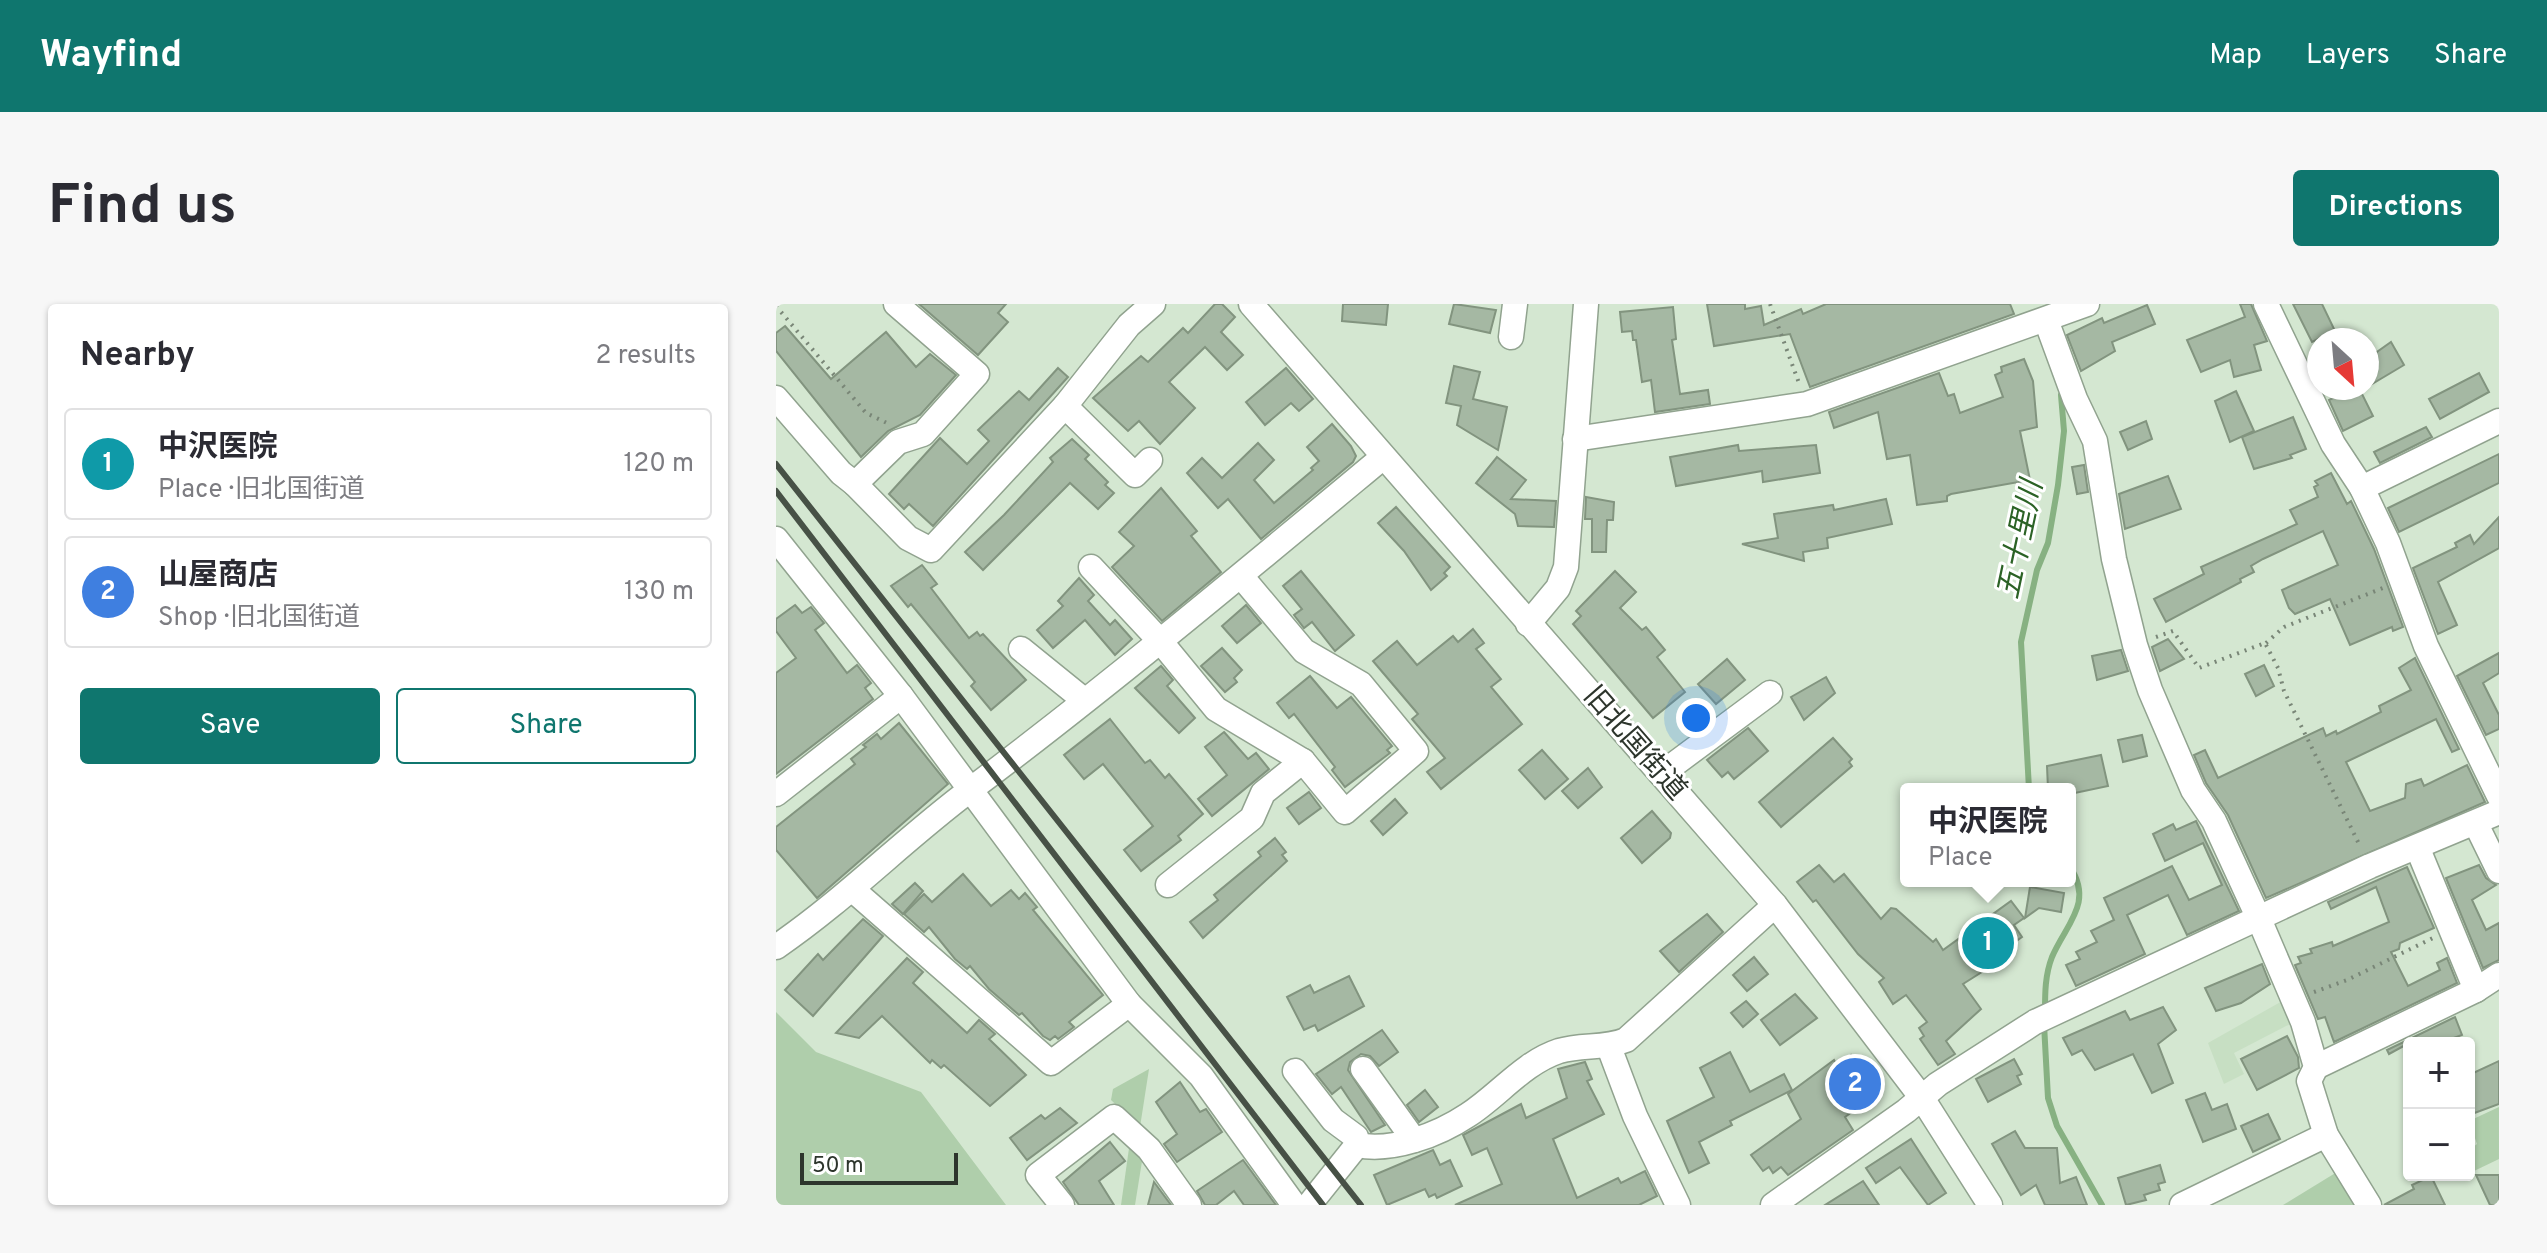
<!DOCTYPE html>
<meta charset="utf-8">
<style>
body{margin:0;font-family:Overpass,"Noto Sans JP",sans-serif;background:#f7f7f7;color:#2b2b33}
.controls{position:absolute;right:24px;bottom:24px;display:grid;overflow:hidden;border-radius:8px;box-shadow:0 2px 6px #0004}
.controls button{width:72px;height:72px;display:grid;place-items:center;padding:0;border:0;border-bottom:2px solid #e1e1e2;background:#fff;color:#2b2b33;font:40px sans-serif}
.compass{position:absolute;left:1531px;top:24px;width:72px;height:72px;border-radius:50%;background:#fff;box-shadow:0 2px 6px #0004;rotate:154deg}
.scale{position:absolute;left:24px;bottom:20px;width:158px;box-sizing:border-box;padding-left:8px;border:4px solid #2d352c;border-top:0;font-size:22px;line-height:28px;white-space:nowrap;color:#2d352c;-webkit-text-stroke:6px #fff;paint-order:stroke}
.you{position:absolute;left:920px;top:414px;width:28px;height:28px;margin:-20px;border:6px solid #fff;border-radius:50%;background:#1a73e8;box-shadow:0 0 0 12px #1a73e833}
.badge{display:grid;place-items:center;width:52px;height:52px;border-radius:50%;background:#0f766e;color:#fff;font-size:26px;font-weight:700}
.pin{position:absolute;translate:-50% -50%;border:4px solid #fff;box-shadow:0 2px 8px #0006}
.popup{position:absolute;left:1124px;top:479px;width:176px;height:104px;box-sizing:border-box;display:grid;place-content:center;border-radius:8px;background:#fff;filter:drop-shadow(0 2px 6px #0005);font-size:26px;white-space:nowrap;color:#7c7c81}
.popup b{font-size:30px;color:#2b2b33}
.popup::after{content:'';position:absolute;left:50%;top:100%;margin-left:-16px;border:16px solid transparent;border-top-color:#fff}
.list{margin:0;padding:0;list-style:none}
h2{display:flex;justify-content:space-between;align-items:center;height:104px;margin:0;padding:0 32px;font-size:34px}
h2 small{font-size:26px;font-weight:400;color:#7c7c81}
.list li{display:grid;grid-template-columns:52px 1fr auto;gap:24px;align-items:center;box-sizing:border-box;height:112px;margin:0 16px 16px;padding:0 16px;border:2px solid #e1e1e2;border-radius:8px}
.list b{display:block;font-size:30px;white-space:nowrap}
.list p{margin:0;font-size:26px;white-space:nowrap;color:#7c7c81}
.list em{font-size:26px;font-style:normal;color:#7c7c81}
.actions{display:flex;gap:16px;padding:24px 32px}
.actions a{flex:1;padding:18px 0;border:2px solid #0f766e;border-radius:8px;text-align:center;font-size:28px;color:#0f766e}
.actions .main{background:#0f766e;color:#fff}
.map{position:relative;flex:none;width:1723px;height:901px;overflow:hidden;border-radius:8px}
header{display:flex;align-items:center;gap:48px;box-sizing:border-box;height:112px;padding:0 40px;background:#0f766e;color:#fff}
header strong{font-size:38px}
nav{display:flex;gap:44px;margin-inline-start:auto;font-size:28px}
.intro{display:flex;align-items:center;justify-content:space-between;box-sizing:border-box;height:192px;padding:0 48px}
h1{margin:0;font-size:56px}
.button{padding:20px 36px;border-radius:8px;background:#0f766e;color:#fff;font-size:28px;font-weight:700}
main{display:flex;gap:48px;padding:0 48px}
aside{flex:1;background:#fff;border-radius:8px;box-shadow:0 2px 6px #0004}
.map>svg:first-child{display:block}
</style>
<header>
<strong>Wayfind</strong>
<nav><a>Map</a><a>Layers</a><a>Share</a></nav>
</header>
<div class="intro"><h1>Find us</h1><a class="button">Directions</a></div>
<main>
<aside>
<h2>Nearby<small>2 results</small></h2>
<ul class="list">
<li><span class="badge" style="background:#0f9aa8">1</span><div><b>中沢医院</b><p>Place · 旧北国街道</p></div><em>120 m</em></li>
<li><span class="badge" style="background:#3f7fe0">2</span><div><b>山屋商店</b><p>Shop · 旧北国街道</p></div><em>130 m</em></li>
</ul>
<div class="actions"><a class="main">Save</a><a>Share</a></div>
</aside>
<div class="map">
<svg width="1723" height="901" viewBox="0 0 1723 901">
<rect width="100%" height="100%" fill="#d4e7d1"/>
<polygon fill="#c7dfc3" points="1508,696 1518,718 1458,749 1468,770 1448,780 1432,739"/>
<g fill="#afceab">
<polygon points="0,708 40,748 145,788 230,901 0,901"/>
<polygon points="373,765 364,823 335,796 337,785"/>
<polygon points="1723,803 1723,855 1698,867 1693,846 1701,840 1693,817"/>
<polygon points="354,837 367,851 359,901 345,901"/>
<polygon points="1561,868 1583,901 1507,901"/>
</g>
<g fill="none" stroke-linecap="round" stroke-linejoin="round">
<g stroke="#87b182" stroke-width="6">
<polyline points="1253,485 1245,338 1261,266 1272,239 1282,181 1288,127 1285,91"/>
<path d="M1269,708C1269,689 1269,671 1276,653C1290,620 1318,599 1294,563"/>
<polyline points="1268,720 1272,794 1281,822 1326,901"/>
</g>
</g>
<g fill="#a5b8a3" stroke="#82947f" stroke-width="2">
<polygon points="143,0 230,0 222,9 232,18 202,51"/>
<polygon points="439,0 446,0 459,13 445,28 467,51 451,66 429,43 393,78 419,104 384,140 363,117 352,127 317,94 365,52 372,58 407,24 412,29"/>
<polygon points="567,0 612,0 610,21 566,17"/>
<polygon points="678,0 720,6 714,29 673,20"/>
<polygon points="931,0 969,0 969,5 985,2 988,21 1025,5 1027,10 1050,0 1234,0 1238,10 1034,83 1014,30 938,42"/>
<polygon points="1464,0 1475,0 1491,37 1478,41 1485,66 1458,73 1454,56 1425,68 1411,36 1469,13"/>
<polygon points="1517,0 1546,0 1559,27 1536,38"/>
<polygon points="1371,1 1379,20 1336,38 1339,47 1305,67 1291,31 1326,14 1328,19"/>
<polygon points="897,3 900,35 896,36 904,90 932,86 934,100 879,108 875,76 866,78 860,36 857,36 856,27 846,28 844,8"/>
<polygon points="9,22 55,75 110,28 140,63 154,50 180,71 144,111 112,127 85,153 0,47 0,29"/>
<polygon points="1615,38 1628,61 1591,83 1591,55"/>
<polygon points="1248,55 1257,77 1261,123 1244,127 1254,176 1175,190 1171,192 1171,197 1141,201 1134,151 1111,155 1102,108 1058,124 1053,108 1163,69 1172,92 1178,90 1184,109 1227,93 1219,71 1226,68 1225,63"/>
<polygon points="678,62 704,68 697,95 731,103 722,146 681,121 685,102 670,99"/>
<polygon points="282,64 292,73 157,222 133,200 128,205 113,190 164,134 191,160 213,137 202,126 243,87 253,96"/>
<polygon points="510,64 537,95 523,107 515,99 489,121 470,98"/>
<polygon points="1703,69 1713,88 1664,115 1653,95"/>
<polygon points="1577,84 1583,84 1597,112 1567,127 1553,96"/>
<polygon points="1460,87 1478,127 1454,138 1439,97"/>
<polygon points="1517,113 1530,145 1514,151 1516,154 1478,165 1466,133"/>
<polygon points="1370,117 1376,135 1352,146 1344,128"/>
<polygon points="556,120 575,142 580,152 577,158 485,235 452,195 442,204 411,169 426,154 446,174 482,139 498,156 478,176 498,199 537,166 535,164 543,157 531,143"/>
<polygon points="1650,123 1656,133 1604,159 1598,148"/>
<polygon points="296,135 313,151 309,155 332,178 329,181 338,189 322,205 294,179 207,266 189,248 228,211 277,158 274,154"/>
<polygon points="962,141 963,147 1040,141 1044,169 987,178 986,167 900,182 894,153"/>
<polygon points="1723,150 1723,179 1623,228 1612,204"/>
<polygon points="721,153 750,176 735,195 780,197 778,223 742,222 739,210 700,179"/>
<polygon points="1308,161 1312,188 1301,190 1296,163"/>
<polygon points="1555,169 1571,200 1575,197 1598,245 1627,323 1617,327 1616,323 1574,341 1554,295 1519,310 1513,304 1506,286 1562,261 1547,227 1487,255 1475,262 1478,268 1464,275 1465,278 1390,318 1378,295 1428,270 1425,263 1521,220 1514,206 1542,193 1538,183 1542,181 1539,177"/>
<polygon points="1392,172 1405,205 1349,225 1343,190"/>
<polygon points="385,184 421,227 415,232 445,268 386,317 336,263 358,242 343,228"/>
<polygon points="810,193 838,198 837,216 831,216 830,248 816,248 816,215 809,215"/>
<polygon points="1110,195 1116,220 1051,234 1052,244 1027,248 1028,257 966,240 1002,234 998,210 1057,201 1058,206"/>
<polygon points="620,203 674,263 668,269 671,272 655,286 628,247 602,219"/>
<polygon points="1723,213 1723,244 1662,278 1681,321 1662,330 1637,264 1681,243 1679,239 1694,231 1698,240"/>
<polygon points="146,261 161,280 155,284 193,334 201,328 204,332 207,330 250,376 215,406 195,382 199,378 135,300 132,303 115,282"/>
<polygon points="525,267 578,331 559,347 536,318 528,324 518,311 526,305 507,282"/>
<polygon points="839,267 860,288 844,304 866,326 870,323 889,346 881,353 909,388 877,414 797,320 805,312 800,307"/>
<polygon points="303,274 318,291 312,297 334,321 339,316 356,335 339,351 309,316 277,344 261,326 287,302 282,297"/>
<polygon points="19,301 26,309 35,303 48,319 39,326 71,369 81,361 95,379 89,384 97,395 0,470 0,369 20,354 0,327 0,315"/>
<polygon points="470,301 485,319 461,339 446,322"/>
<polygon points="697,325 708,339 700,345 725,375 715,383 746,420 665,485 651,468 669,454 636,415 642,410 597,357 621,337 641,361 677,332 682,338"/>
<polygon points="1392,335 1408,355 1384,367 1376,343"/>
<polygon points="446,344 466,366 458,374 461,378 449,388 425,362"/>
<polygon points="1345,346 1352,367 1321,376 1316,352"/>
<polygon points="1723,349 1723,369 1707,379 1723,411 1723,425 1710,431 1681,372"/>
<polygon points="1639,354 1683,445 1676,448 1660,415 1570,458 1594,507 1629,494 1630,480 1645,475 1648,482 1691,461 1709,498 1490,594 1452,511 1430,479 1418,451 1429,446 1442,474 1547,424 1550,432 1560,427 1561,430 1605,408 1603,402 1635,386 1623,364"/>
<polygon points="951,355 969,376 940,400 922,380"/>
<polygon points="1488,361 1498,382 1480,392 1469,370"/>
<polygon points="385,362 397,376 391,382 419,414 403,429 359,384"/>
<polygon points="534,372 561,404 575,393 616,442 611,446 614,449 569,483 556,466 559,463 518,410 513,414 501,399"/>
<polygon points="1050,373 1059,389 1028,416 1015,393"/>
<polygon points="334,415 369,459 374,456 389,474 393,470 427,510 402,532 405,536 365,567 348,546 377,522 327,460 308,475 288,451"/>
<polygon points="123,419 172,480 41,594 0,546 0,523 79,460 75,455 90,443 87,441 101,430 105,435"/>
<polygon points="972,424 992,447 958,475 952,468 946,473 931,456"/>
<polygon points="448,428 472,455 480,449 493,465 436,512 422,495 451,471 429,443"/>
<polygon points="1366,431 1371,452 1347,458 1342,436"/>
<polygon points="1057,434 1076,455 1073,458 1076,462 1005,523 983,498"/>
<polygon points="766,446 792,475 769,495 743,466"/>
<polygon points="1325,451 1332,482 1294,490 1294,485 1272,485 1271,462"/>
<polygon points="812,464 826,483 802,504 786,487"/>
<polygon points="533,488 545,504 523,520 511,504"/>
<polygon points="619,495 631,509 607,531 595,517"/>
<polygon points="876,507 895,529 894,534 866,559 845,534"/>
<polygon points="1420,517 1463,607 1411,631 1392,591 1351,611 1369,650 1300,682 1290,661 1304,655 1300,648 1321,638 1315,627 1338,616 1328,594 1396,562 1413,596 1446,581 1427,539 1389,557 1377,530 1397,520 1400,526"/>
<polygon points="499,534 510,548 506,551 511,557 427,634 414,618 442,596 438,591 485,552 482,548"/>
<polygon points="1043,561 1058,578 1068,570 1105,615 1115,604 1120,605 1157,638 1160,635 1167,646 1235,597 1248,614 1238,621 1246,633 1232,643 1236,649 1187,680 1205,705 1170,737 1179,750 1162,761 1144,735 1148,732 1143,724 1151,718 1130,691 1117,700 1103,678 1108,674 1082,650 1040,596 1037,598 1021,578"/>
<polygon points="1703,561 1710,574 1720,581 1696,596 1710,626 1723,619 1723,656 1707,664 1670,574"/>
<polygon points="1631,563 1658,624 1624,639 1623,645 1615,648 1632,682 1664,666 1661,659 1671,654 1681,679 1558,738 1549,713 1542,715 1519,661 1525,659 1522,653 1536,649 1534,645 1556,638 1557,642 1613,618 1600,583 1555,605 1552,598"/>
<polygon points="187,570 215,602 235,586 243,595 249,589 261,603 257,606 327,691 293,718 298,723 282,735 279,732 274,736 267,732 246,709 243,711 213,685 194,662 191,665 179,655 153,623 148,628 128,610 148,590 156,598"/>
<polygon points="139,579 147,587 127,610 116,600"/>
<polygon points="1254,583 1288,589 1285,608 1263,604 1249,614"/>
<polygon points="931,610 947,628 903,668 884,647"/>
<polygon points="87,615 107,632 37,712 9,686 42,650 47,656"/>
<polygon points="978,653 992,670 971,687 957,671"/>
<polygon points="131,654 147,668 137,679 191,729 203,716 219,730 213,735 250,771 214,802 168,761 165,764 156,756 154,759 106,712 83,734 60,729"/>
<polygon points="1486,660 1494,680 1465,699 1440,707 1429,684"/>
<polygon points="573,672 588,702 542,727 539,721 528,726 511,693 534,681 538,689"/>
<polygon points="1019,690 1041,714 1004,741 985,716"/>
<polygon points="970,697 982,710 967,723 955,709"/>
<polygon points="1387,703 1400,726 1382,740 1397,779 1376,789 1357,750 1319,766 1306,746 1296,751 1287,734 1349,707 1354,716"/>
<polygon points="1679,713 1686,731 1664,739 1633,739 1613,750 1611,746"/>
<polygon points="606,726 622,748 603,762 594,752 585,750 574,758 572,766 609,821 595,828 565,783 556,790 540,770"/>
<polygon points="1511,732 1522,753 1523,764 1481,786 1465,755"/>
<polygon points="954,748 974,788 1008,770 1016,786 954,817 956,821 923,838 933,859 913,869 891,817 938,793 924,764"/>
<polygon points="1075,751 1101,790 1069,813 1077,826 1012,871 1005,863 997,869 993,863 987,867 975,851 1025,815 1012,790 1058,756 1061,762"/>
<polygon points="1238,755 1246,770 1241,772 1245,780 1212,798 1200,775"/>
<polygon points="1723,757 1723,800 1693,811 1693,771"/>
<polygon points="809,758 816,775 811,777 828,810 777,835 801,894 842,874 845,879 869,867 881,892 863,901 679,901 726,880 711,844 696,851 687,831 745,800 750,814 791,794 782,765"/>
<polygon points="404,778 424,808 430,805 446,828 401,858 388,840 401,830 380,798"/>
<polygon points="649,786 662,803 643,818 631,801"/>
<polygon points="1429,789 1436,806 1451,800 1460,825 1427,838 1410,796"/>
<polygon points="284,804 301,819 251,856 234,834 265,811 269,815"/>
<polygon points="1492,810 1504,835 1477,848 1465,822"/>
<polygon points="1239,827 1249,844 1281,844 1284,879 1300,873 1311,901 1269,901 1260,881 1245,891 1216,840"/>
<polygon points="1135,835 1170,889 1152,901 1124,863 1100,879 1090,864"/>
<polygon points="334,838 349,857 323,877 338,901 303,901 287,878"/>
<polygon points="657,846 664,861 674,856 686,882 661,894 659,890 653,893 649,885 611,901 598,871"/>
<polygon points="467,856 500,901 468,901 458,887 440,901 429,901 421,887"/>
<polygon points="1384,861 1389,878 1382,880 1384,886 1368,891 1370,896 1350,901 1342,874"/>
<polygon points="1700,871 1723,871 1723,901 1714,901"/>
<polygon points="1655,872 1669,901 1608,901 1638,885 1636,881"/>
<polygon points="1087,877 1103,901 1049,901"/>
<polygon points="378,878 395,901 372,901"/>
</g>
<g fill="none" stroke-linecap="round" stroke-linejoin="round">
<g stroke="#91a38f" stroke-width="27">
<g id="minor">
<polyline points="120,0 201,70 147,130 122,138 79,180 132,234 155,246 289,102 359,171 374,156"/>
<polyline points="475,0 999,601 1146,794 1214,901"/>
<polyline points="1490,0 1557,140 1586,184 1612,239 1650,342 1723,492"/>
<polyline points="1270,16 1299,95 1319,137 1338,255 1359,341 1374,386 1417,486 1438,517 1483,615 1527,718 1540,763 1533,777 1550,831 1593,901"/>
<polyline points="735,33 739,0"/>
<polyline points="0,94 65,169 79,180"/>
<polyline points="289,102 353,21 377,0"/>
<polyline points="799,135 1031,100 1311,0"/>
<polyline points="1586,184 1723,117"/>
<polyline points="0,235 125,392 353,700 425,772 518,901"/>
<polyline points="315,263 385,338 440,405 527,457 569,508 640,447 585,380 528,347 465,272"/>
<polyline points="752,320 782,284 790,263 810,0"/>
<polyline points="245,345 308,396"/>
<polyline points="885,470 994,389"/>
<polyline points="0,490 125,392"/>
<polyline points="1700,520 1723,567"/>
<polyline points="1642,545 1700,686"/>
<polyline points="392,581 476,514 487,489 527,457"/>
<polyline points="77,586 275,759 353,700"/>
<path d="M0,643C69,596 127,536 194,486C335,380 470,267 606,154"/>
<polyline points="833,743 859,812 902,901"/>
<polyline points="1540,763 1700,686 1723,671"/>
<polyline points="587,765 638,836"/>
<polyline points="519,767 557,816 580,833 581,841"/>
<path d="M581,841C617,848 662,831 692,811C723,791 747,759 783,747C806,740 828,745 850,736L999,601"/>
<polyline points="286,901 262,871 338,813 373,845 413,901"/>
<polyline points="533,901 581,841"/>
<polyline points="997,901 1130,807 1162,780 1259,718 1594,562 1723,508"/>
<polyline points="1406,901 1550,831"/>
</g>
</g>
<g stroke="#798677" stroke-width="4" stroke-dasharray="2 6" stroke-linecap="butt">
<polyline points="994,0 1023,79"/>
<polyline points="0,2 90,109 113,120"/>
<polyline points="1380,333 1397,327 1423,364 1489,339 1502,364 1508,387 1584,542"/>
<polyline points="1490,339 1508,323 1607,284"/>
<polyline points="1538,688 1571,676 1657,634"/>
</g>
<use href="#minor" stroke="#fff" stroke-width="24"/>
<g stroke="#475146" stroke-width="6">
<polyline points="0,160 585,901"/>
<polyline points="0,187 547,901"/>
</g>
</g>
<g text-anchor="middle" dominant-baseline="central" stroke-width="6" stroke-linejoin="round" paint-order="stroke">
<g font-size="28" fill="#2d352c" stroke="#fff">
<text transform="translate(858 440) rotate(49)">旧北国街道</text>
</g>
<g font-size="30" font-style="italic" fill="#2b6225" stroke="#fff">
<text transform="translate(1246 236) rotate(-78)">五十里川</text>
</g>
</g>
</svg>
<div class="controls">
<button>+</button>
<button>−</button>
</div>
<svg class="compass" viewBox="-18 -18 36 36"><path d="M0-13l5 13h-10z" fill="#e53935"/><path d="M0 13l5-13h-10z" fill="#7c7c81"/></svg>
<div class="scale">50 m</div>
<div class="you"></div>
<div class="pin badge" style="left:1212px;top:639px;background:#0f9aa8">1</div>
<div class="popup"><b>中沢医院</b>Place</div>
<div class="pin badge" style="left:1079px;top:780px;background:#3f7fe0">2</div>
</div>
</main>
